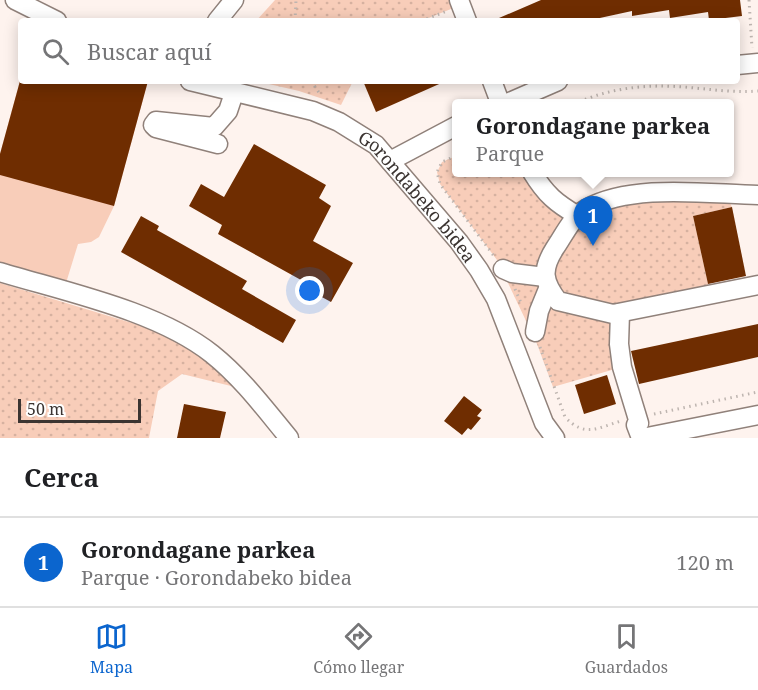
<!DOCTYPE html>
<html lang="es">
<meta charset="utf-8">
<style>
body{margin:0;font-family:"Noto Serif",serif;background:#f2f2f2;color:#202124}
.scale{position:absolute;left:18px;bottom:15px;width:123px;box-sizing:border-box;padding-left:6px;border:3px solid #3b3431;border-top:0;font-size:16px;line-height:21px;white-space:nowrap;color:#3b3431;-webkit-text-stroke:4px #fff;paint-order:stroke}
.you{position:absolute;left:310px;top:291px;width:21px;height:21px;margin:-15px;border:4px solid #fff;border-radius:50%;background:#1a73e8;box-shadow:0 0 0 9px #1a73e833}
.badge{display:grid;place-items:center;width:39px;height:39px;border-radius:50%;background:#0b65ce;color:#fff;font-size:20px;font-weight:700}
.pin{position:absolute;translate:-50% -50px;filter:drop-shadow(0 2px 3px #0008)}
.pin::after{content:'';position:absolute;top:32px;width:21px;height:18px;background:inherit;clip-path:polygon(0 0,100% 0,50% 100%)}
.popup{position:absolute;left:452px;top:99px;width:282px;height:78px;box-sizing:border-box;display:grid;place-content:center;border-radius:6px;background:#fff;filter:drop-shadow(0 2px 4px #0005);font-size:20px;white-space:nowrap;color:#757577}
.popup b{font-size:22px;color:#202124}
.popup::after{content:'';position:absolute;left:50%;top:100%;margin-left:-12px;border:12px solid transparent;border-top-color:#fff}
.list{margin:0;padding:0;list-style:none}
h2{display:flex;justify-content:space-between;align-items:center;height:78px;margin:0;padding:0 24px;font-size:26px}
h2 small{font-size:20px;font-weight:400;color:#757577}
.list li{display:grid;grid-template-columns:39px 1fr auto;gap:18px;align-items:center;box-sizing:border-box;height:90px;padding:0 24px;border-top:2px solid #e0e0e0}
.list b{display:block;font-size:22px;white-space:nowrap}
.list p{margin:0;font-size:20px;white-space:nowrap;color:#757577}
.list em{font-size:20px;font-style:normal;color:#757577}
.icon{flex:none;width:33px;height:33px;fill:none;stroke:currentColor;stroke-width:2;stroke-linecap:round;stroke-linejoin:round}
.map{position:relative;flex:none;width:758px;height:438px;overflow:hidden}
.search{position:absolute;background:#fff;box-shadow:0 3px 15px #0003;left:18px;right:18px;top:18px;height:66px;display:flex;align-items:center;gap:15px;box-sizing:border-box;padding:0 21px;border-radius:6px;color:#757577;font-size:22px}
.sheet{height:168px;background:#fff}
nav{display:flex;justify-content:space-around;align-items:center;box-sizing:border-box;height:84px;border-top:2px solid #e0e0e0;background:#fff;font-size:16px;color:#757577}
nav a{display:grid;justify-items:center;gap:3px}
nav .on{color:#0b65ce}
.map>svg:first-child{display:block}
</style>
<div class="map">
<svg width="758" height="438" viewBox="0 0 758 438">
<defs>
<pattern id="park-dots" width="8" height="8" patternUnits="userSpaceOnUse" patternTransform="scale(1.5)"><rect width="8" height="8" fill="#f8cdb9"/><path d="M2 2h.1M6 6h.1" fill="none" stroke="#d6b1a0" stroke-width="1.8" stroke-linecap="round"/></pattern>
</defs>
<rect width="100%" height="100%" fill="#fef3ee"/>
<polygon fill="#f8cdb9" points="21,77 21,81 148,81 114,206 99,237 91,242 78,244 66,283 0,266 0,154"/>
<g fill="url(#park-dots)">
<polygon points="275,0 469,0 461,5 421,21 256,21"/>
<polygon points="256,81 353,81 341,105 299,91"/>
<polygon points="456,156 456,172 532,173 578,215 617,197 725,194 732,207 693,216 708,284 705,296 613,314 622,367 553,387 537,344 497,260 440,184 437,172 442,162"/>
<polygon points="0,283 165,333 217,365 235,387 182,374 158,391 149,438 0,438"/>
</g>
<g fill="#6f2d01">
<polygon points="541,0 740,0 742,16 709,20 708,12 670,18 669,10 632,16 632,11 586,21 492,21"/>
<polygon points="20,81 148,81 114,206 0,175 0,154"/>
<polygon points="363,81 446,81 376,112"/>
<polygon points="254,144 326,185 319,198 331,206 313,241 353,263 331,302 307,289 310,285 218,234 222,225 189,206 201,184 224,197"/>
<polygon points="732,207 746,276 708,284 693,216"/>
<polygon points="141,216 159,226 157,230 247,281 242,289 296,320 283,343 121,252"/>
<polygon points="758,324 758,357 639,384 631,351"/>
<polygon points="607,375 616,404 584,414 575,385"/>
<polygon points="464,396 482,410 477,416 481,418 471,430 468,428 462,435 444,421"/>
<polygon points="184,404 226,412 220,438 177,438"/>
</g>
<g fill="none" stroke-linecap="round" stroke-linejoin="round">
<g stroke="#90817a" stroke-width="21">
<g id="minor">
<polyline points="15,0 57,21"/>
<polyline points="459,0 467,21"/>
<polyline points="217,21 234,0"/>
<polyline points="737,65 758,63"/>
<path id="s1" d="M190,81L313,111L339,122L376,145L459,242L479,270L496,299L544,423L555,438"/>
<polyline points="492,81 498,97"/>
<polyline points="505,104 558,81"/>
<polyline points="218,144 156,128 153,125 156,121 214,127 228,111 234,93"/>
<polyline points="390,161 456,126"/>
<path d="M532,172C546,195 556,203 578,216"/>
<path d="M758,195C707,194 632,183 586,209C572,217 564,235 555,248C541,270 543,281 558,301L613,314L758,285"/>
<polyline points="503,269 512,273 545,277"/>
<path d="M0,272C66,292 158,311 212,354C242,378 265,409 289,438"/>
<polyline points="620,313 619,344 622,367 639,423 636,425 641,438"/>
<polyline points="535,332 539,311 548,289"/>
<polyline points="642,438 758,415"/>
</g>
</g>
<g stroke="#beb5b0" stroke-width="3" stroke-dasharray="1.5 4.5" stroke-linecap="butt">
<polyline points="749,0 752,48"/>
<polyline points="295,21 296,0"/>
<polyline points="421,21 447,11"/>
<polyline points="311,81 320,94"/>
<path d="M574,104C609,88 646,84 684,87C709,89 733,93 758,91"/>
<polyline points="456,156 442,162 437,172 440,184 494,256"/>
<polyline points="515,289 522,305"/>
<path d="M540,347L565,417C585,438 597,428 621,421"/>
<polyline points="654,414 758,392"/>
</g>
<use href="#minor" stroke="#fff" stroke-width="18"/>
</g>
<g text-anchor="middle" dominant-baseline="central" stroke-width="6" stroke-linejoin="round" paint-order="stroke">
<g font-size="18" fill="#3b3431" stroke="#fff">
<text stroke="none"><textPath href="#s1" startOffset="264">Gorondabeko bidea</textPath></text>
</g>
</g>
</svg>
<div class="scale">50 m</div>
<div class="you"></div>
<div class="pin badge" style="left:593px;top:246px">1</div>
<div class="popup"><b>Gorondagane parkea</b>Parque</div>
<div class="search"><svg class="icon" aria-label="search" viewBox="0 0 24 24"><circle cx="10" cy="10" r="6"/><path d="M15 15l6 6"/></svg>Buscar aquí</div>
</div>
<section class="sheet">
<h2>Cerca<small></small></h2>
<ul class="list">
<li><span class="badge">1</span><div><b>Gorondagane parkea</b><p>Parque · Gorondabeko bidea</p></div><em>120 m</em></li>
</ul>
</section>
<nav>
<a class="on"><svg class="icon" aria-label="map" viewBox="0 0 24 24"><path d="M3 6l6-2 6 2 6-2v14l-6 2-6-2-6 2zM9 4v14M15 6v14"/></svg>Mapa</a>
<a><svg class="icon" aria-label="directions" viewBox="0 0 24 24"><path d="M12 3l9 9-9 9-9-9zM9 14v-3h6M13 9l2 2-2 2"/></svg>Cómo llegar</a>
<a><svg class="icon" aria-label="saved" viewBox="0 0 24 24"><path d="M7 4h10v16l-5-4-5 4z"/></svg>Guardados</a>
</nav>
